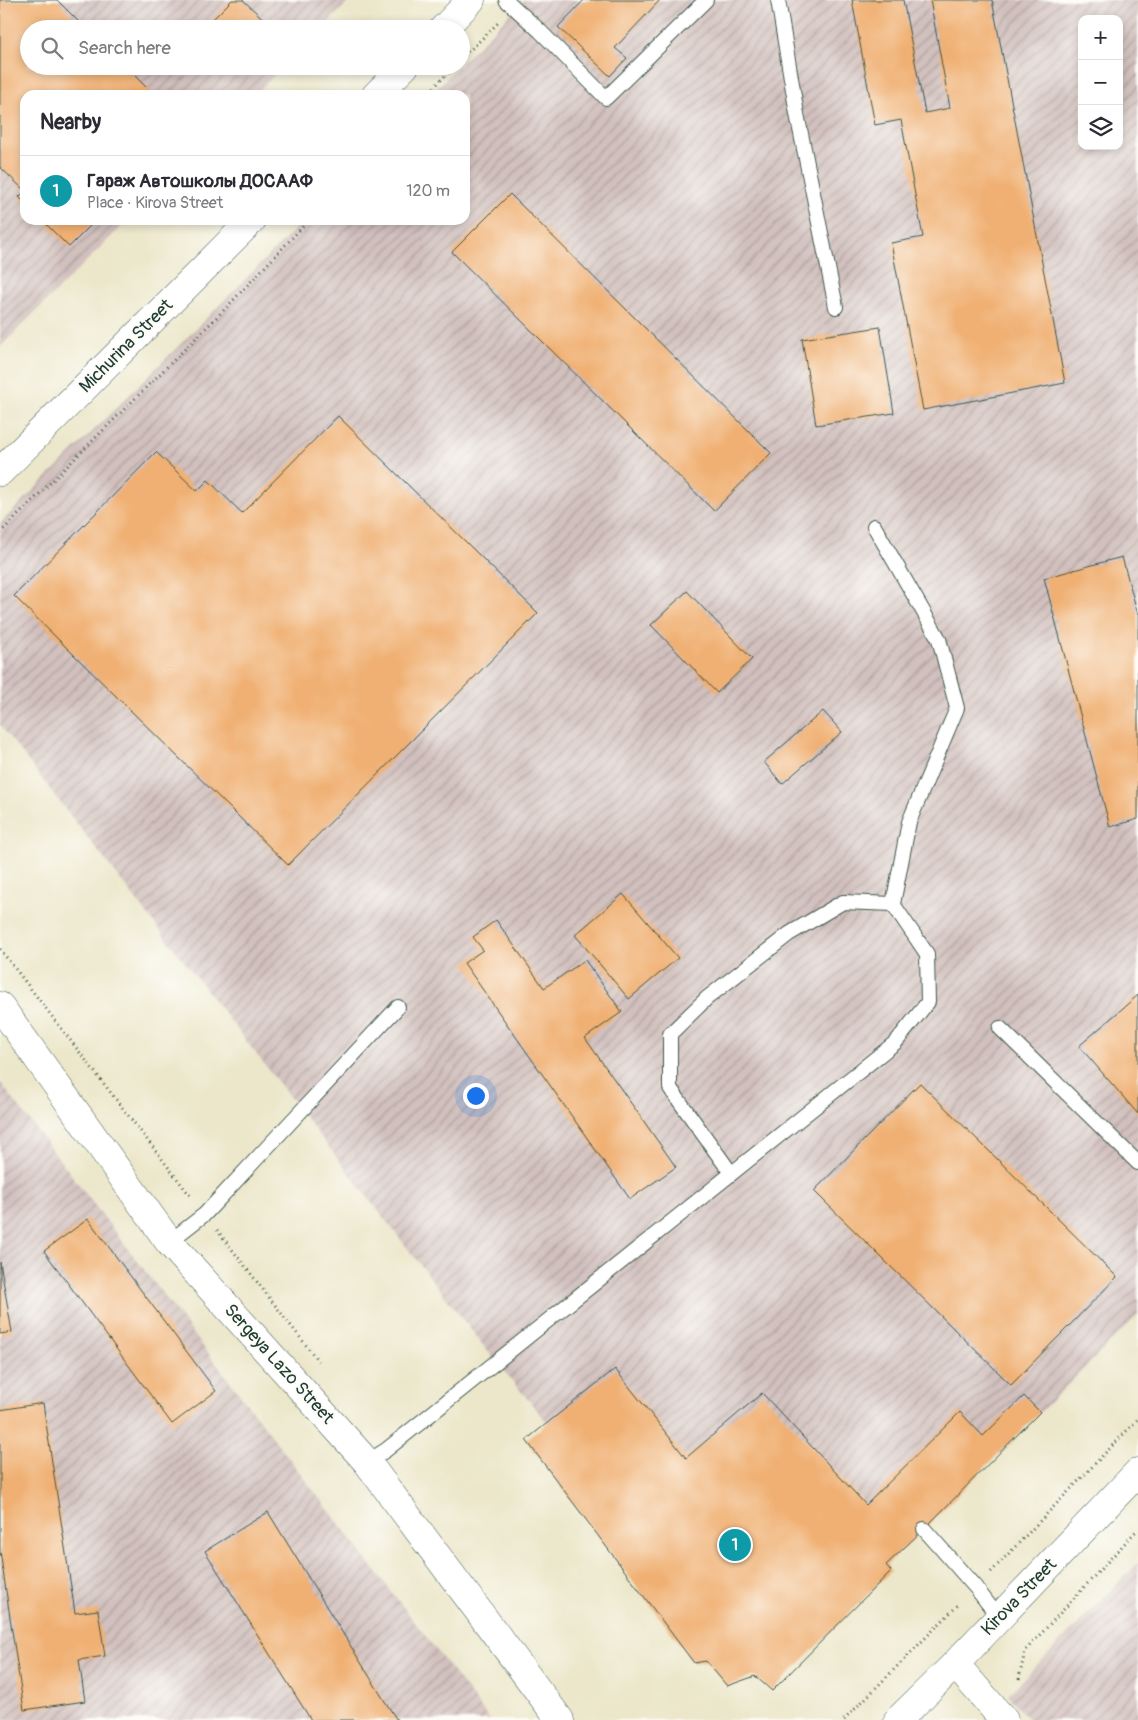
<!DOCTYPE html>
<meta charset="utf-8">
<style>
body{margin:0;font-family:Pangolin,sans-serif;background:#f7f7f7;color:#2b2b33}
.controls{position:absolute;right:15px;top:15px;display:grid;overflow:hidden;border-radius:10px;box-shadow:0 2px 8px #0003}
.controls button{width:45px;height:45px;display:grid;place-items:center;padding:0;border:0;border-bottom:1px solid #e1e1e2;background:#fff;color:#2b2b33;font:25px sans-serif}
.you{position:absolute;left:475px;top:1095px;width:18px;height:18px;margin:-12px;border:4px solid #fff;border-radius:50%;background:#1a73e8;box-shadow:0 0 0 8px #1a73e833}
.badge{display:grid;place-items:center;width:32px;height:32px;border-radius:50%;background:#c8321e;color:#fff;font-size:16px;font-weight:700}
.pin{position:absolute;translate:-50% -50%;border:2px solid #fff;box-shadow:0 1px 5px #0006}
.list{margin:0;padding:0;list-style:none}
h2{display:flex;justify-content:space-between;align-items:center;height:65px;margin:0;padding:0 20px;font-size:21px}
h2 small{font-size:16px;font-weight:400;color:#7c7c81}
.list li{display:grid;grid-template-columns:32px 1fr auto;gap:15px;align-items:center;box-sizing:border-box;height:70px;padding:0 20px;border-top:1px solid #e1e1e2}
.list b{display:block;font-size:19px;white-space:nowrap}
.list p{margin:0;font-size:16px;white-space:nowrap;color:#7c7c81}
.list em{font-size:16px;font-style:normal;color:#7c7c81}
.icon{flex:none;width:28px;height:28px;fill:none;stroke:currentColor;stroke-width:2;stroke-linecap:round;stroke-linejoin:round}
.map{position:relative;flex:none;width:1138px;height:1720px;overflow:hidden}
.search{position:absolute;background:#fff;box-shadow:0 2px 8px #0003;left:20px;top:20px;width:450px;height:55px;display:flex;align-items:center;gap:12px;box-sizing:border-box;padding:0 18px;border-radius:28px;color:#7c7c81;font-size:19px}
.panel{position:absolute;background:#fff;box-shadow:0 2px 8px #0003;left:20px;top:90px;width:450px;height:135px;border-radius:15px}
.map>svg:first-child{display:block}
</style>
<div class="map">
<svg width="1138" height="1720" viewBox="0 0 1138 1720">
<defs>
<pattern id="industrial-furrows" width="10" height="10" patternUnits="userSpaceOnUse" patternTransform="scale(1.25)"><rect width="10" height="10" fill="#d1c0bd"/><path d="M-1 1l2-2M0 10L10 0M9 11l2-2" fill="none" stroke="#a99d9a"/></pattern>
</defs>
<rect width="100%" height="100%" fill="#fdfcf7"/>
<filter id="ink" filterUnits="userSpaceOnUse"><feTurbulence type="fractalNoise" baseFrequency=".02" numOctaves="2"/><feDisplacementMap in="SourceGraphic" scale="10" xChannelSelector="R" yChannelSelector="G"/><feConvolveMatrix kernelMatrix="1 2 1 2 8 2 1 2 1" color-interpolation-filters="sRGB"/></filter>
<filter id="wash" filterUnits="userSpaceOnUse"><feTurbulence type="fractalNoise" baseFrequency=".0096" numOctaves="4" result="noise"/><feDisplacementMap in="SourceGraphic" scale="20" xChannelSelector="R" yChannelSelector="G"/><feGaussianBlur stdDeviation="1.12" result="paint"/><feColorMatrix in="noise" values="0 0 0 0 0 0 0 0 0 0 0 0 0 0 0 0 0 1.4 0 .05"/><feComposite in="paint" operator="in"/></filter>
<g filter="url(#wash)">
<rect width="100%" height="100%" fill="#ece7ca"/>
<g fill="url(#industrial-furrows)" fill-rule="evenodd">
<polygon points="0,0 350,0 321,29 29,29 29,66 283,66 254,95 25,95 25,220 128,220 0,347"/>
<path d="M524,0H1138V1315L886,1565L846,1524L866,1504L762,1393L686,1458L615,1369L548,1423L496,1362L0,725V524L305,220H465V95H430L459,66H461V64ZM1082,19H1119V146H1082Z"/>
<polygon points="0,1082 490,1720 0,1720"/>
<polygon points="1138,1563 1138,1720 1029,1720 1008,1695"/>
</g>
<g id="blocks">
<g fill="#f0b073">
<polygon points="0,0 57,0 86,29 29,29 29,66 125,66 154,95 25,95 25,203 19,197 25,191 0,167"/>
<polygon points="232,0 243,0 274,29 217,29 210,22"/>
<polygon points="584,0 660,0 615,48 627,58 610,76 558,27"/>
<polygon points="852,0 903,0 925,113 950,108 930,0 992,0 1065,383 923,410 891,243 923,237 901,120 875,125"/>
<polygon points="510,194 771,453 714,511 452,252"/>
<polygon points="42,220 96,220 69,247"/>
<polygon points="880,327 894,413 816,425 802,339"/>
<polygon points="338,416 538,613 288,865 14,596 156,452 197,491 208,480 242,513"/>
<polygon points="1122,557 1138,615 1138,819 1110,827 1044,578"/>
<polygon points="687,591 752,659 717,693 651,625"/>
<polygon points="823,711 842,732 782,784 764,762"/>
<polygon points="623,894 678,958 629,999 575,935"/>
<polygon points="496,920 544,988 585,960 622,1012 585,1038 676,1167 630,1199 464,963 483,950 473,937"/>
<polygon points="1138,995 1138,1114 1079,1046"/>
<polygon points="920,1083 1117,1277 1011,1385 814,1191"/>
<polygon points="88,1219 216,1391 172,1424 44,1251"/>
<polygon points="0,1262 12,1332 0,1334"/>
<polygon points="615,1369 686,1458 762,1393 866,1505 960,1412 983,1436 1024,1396 1040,1412 924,1529 886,1565 891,1571 772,1691 755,1676 727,1686 706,1661 694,1663 526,1440"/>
<polygon points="43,1403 75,1613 98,1610 105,1656 79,1660 85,1701 24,1710 0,1551 0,1410"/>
<polygon points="268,1512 384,1700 397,1720 311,1720 205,1551"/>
</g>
</g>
</g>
<g filter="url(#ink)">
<use href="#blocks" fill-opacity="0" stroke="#3e564a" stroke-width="1"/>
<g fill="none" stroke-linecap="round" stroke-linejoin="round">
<g stroke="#3e564a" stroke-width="16">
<g id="lane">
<polyline points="506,0 540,31 606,98 706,0"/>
<polyline points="778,0 797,114 836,307"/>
<polyline points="1000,1028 1138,1163"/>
<polyline points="731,1173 670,1088 670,1034 707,998 789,934 843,902 893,904"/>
<polyline points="169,1242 205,1214 398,1007"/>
<polyline points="367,1462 386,1450 896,1042 928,1002 927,954 893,904 909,822 957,708 939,639 874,526"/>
<polyline points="924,1529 976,1588 999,1618"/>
</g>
</g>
<g stroke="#3e564a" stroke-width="29">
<g id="street">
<polyline points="443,29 471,0"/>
<polyline points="376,95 405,66"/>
<polyline points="0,472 252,220"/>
<polyline points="0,1006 169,1242 367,1462 560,1720"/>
</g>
</g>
<g stroke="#3e564a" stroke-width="29">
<g id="secondary">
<polyline points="955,1664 1004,1720"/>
<polyline points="898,1720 955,1664 1138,1472"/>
</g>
</g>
<g stroke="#3e564a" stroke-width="3" stroke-dasharray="1 4" stroke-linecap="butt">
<polyline points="461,59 498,23"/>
<polyline points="427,95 454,66"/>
<polyline points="0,533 224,310 309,220"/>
<polyline points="0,949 192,1198"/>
<polyline points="217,1230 319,1362"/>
<polyline points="991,1572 1138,1419"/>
<polyline points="1019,1679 1025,1651 1138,1529"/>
<polyline points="844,1720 960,1603"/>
</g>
<use href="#lane" stroke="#fff" stroke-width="14"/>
<use href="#street" stroke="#fff" stroke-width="28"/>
<use href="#secondary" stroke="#fff" stroke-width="28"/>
</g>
</g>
<g text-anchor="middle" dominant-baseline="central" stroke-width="4" stroke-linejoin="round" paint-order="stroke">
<g font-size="18" fill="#1f3d34" stroke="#fdfcf7">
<text transform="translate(126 346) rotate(-45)">Michurina Street</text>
<text transform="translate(279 1364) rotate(48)">Sergeya Lazo Street</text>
<text transform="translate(1019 1597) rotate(-46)">Kirova Street</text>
</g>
</g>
</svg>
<div class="controls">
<button>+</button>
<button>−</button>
<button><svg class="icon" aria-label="layers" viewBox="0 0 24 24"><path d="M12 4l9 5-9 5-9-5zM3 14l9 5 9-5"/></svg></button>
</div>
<div class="you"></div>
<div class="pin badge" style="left:735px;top:1545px;background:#0f9aa8">1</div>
<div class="search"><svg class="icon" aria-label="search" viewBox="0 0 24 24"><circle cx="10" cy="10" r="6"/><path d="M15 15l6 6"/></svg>Search here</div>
<section class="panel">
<h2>Nearby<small></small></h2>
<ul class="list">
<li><span class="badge" style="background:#0f9aa8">1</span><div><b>Гараж Автошколы ДОСААФ</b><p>Place · Kirova Street</p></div><em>120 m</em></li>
</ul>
</section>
</div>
